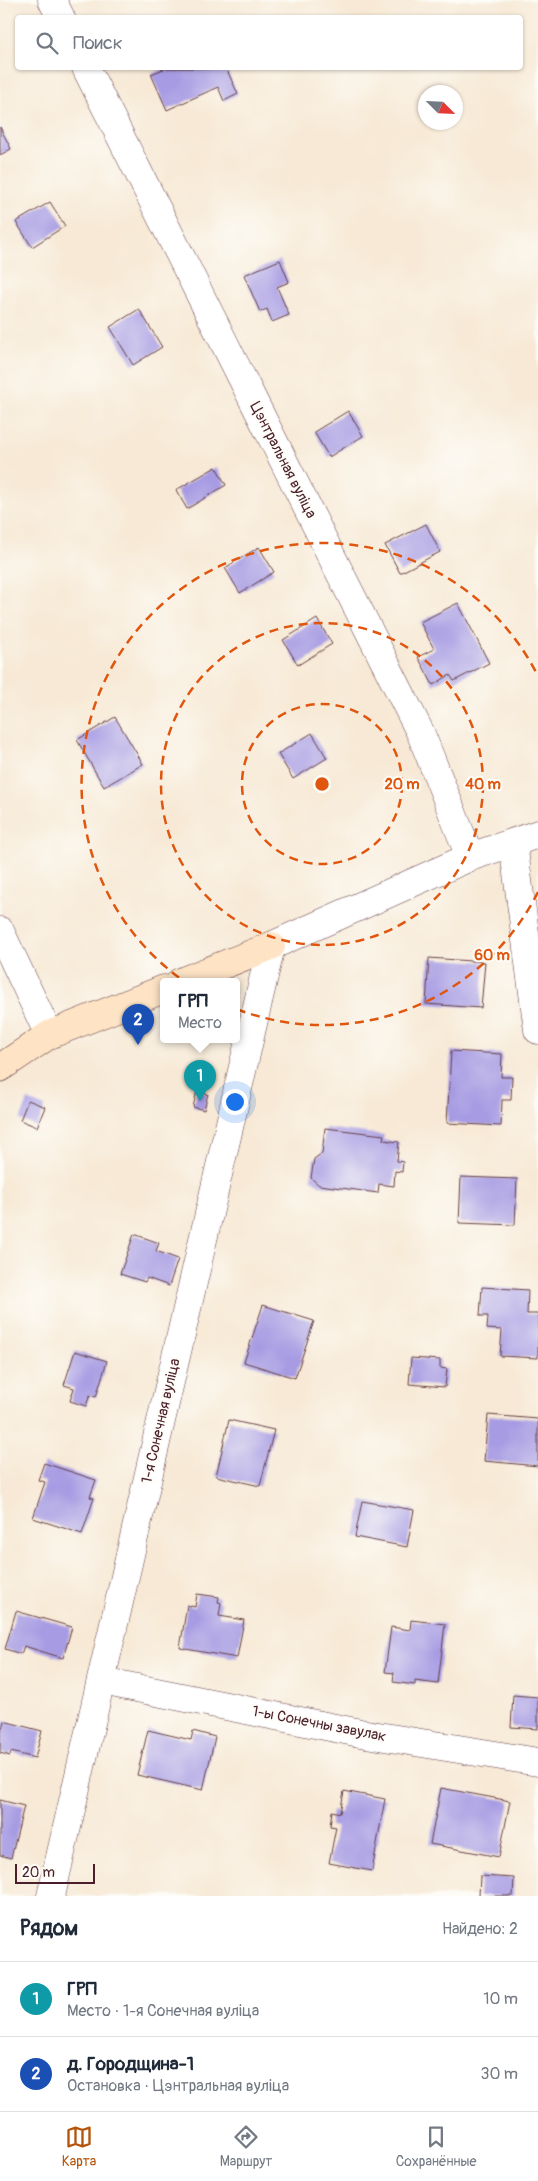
<!DOCTYPE html>
<html lang="ru">
<meta charset="utf-8">
<style>
body{margin:0;font-family:Pangolin,sans-serif;background:#f6f6f7;color:#1f2937}
.compass{position:absolute;left:418px;top:85px;width:45px;height:45px;border-radius:50%;background:#fff;box-shadow:0 1px 4px #0004;rotate:114deg}
.scale{position:absolute;left:15px;bottom:12px;width:80px;box-sizing:border-box;padding-left:5px;border:2px solid #4a1f2b;border-top:0;font-size:14px;line-height:18px;white-space:nowrap;color:#4a1f2b;-webkit-text-stroke:4px #fdfcf7;paint-order:stroke}
.you{position:absolute;left:234px;top:1101px;width:18px;height:18px;margin:-12px;border:4px solid #fff;border-radius:50%;background:#1a73e8;box-shadow:0 0 0 8px #1a73e833}
.badge{display:grid;place-items:center;width:32px;height:32px;border-radius:50%;background:#b45309;color:#fff;font-size:16px;font-weight:700}
.pin{position:absolute;translate:-50% -41px;filter:drop-shadow(0 1px 2px #0008)}
.pin::after{content:'';position:absolute;top:26px;width:18px;height:15px;background:inherit;clip-path:polygon(0 0,100% 0,50% 100%)}
.popup{position:absolute;left:160px;top:978px;width:80px;height:65px;box-sizing:border-box;display:grid;place-content:center;border-radius:5px;background:#fff;filter:drop-shadow(0 1px 4px #0005);font-size:16px;white-space:nowrap;color:#747a83}
.popup b{font-size:19px;color:#1f2937}
.popup::after{content:'';position:absolute;left:50%;top:100%;margin-left:-10px;border:10px solid transparent;border-top-color:#fff}
.list{margin:0;padding:0;list-style:none}
h2{display:flex;justify-content:space-between;align-items:center;height:65px;margin:0;padding:0 20px;font-size:21px}
h2 small{font-size:16px;font-weight:400;color:#747a83}
.list li{display:grid;grid-template-columns:32px 1fr auto;gap:15px;align-items:center;box-sizing:border-box;height:75px;padding:0 20px;border-top:1px solid #e0e1e3}
.list b{display:block;font-size:19px;white-space:nowrap}
.list p{margin:0;font-size:16px;white-space:nowrap;color:#747a83}
.list em{font-size:16px;font-style:normal;color:#747a83}
.icon{flex:none;width:28px;height:28px;fill:none;stroke:currentColor;stroke-width:2;stroke-linecap:round;stroke-linejoin:round}
.map{position:relative;flex:none;width:538px;height:1896px;overflow:hidden}
.search{position:absolute;background:#fff;box-shadow:0 1px 4px #0004;left:15px;right:15px;top:15px;height:55px;display:flex;align-items:center;gap:12px;box-sizing:border-box;padding:0 18px;border-radius:5px;color:#747a83;font-size:19px}
.sheet{height:215px;background:#fff}
nav{display:flex;justify-content:space-around;align-items:center;box-sizing:border-box;height:70px;border-top:1px solid #e0e1e3;background:#fff;font-size:14px;color:#747a83}
nav a{display:grid;justify-items:center;gap:2px}
nav .on{color:#b45309}
.map>svg:first-child{display:block}
</style>
<div class="map">
<svg width="538" height="1896" viewBox="0 0 538 1896">
<rect width="100%" height="100%" fill="#fdfcf7"/>
<filter id="ink" filterUnits="userSpaceOnUse"><feTurbulence type="fractalNoise" baseFrequency=".02" numOctaves="2"/><feDisplacementMap in="SourceGraphic" scale="10" xChannelSelector="R" yChannelSelector="G"/><feConvolveMatrix kernelMatrix="1 2 1 2 8 2 1 2 1" color-interpolation-filters="sRGB"/></filter>
<filter id="wash" filterUnits="userSpaceOnUse"><feTurbulence type="fractalNoise" baseFrequency=".0096" numOctaves="4" result="noise"/><feDisplacementMap in="SourceGraphic" scale="20" xChannelSelector="R" yChannelSelector="G"/><feGaussianBlur stdDeviation="1.12" result="paint"/><feColorMatrix in="noise" values="0 0 0 0 0 0 0 0 0 0 0 0 0 0 0 0 0 1.4 0 .05"/><feComposite in="paint" operator="in"/></filter>
<g filter="url(#wash)">
<rect width="100%" height="100%" fill="#f7e9d5"/>
<g id="blocks">
<g fill="#a79ce3">
<polygon points="166,68 226,68 238,94 224,101 218,87 167,110 151,74"/>
<polygon points="0,127 11,149 0,155"/>
<polygon points="50,202 65,226 32,247 16,222"/>
<polygon points="280,260 289,282 277,287 289,315 272,322 267,309 260,312 244,275"/>
<polygon points="139,309 162,347 133,365 110,327"/>
<polygon points="348,411 363,436 329,457 314,432"/>
<polygon points="216,467 226,485 187,509 176,490"/>
<polygon points="426,524 440,552 400,573 385,545"/>
<polygon points="259,547 274,572 240,593 225,568"/>
<polygon points="458,603 489,663 454,681 450,675 433,685 418,657 434,649 420,622"/>
<polygon points="317,619 332,644 298,665 283,640"/>
<polygon points="115,717 143,764 104,787 77,740"/>
<polygon points="312,733 327,758 293,779 278,754"/>
<polygon points="429,958 485,962 481,1008 426,1004"/>
<polygon points="451,1051 502,1054 501,1077 512,1077 511,1100 502,1100 501,1126 447,1123"/>
<polygon points="197,1091 208,1094 204,1110 193,1107"/>
<polygon points="28,1100 45,1107 37,1127 20,1120"/>
<polygon points="325,1128 384,1135 383,1140 399,1142 397,1161 403,1162 402,1172 395,1171 394,1186 379,1184 378,1193 319,1185 311,1178 314,1159 322,1153"/>
<polygon points="461,1177 517,1179 515,1225 459,1223"/>
<polygon points="134,1234 159,1243 156,1251 178,1259 169,1286 147,1278 145,1282 120,1274"/>
<polygon points="482,1287 528,1290 527,1314 538,1314 538,1358 500,1356 502,1330 487,1329 488,1316 480,1316"/>
<polygon points="263,1305 314,1321 295,1378 244,1362"/>
<polygon points="75,1351 107,1361 96,1397 90,1395 86,1406 70,1401 74,1388 64,1385"/>
<polygon points="411,1358 440,1360 440,1368 447,1369 445,1387 409,1384"/>
<polygon points="488,1415 538,1419 538,1466 484,1461"/>
<polygon points="229,1420 274,1430 260,1486 216,1476"/>
<polygon points="44,1463 96,1480 90,1497 94,1498 82,1534 33,1518 45,1482 38,1480"/>
<polygon points="362,1501 414,1510 407,1547 355,1537"/>
<polygon points="197,1594 219,1597 218,1602 221,1603 219,1616 244,1620 237,1658 180,1648 187,1605 195,1607"/>
<polygon points="16,1611 72,1627 63,1658 24,1646 21,1654 5,1649"/>
<polygon points="411,1620 445,1624 438,1684 415,1681 415,1685 393,1682 394,1673 385,1672 391,1627 410,1630"/>
<polygon points="513,1695 538,1697 538,1729 511,1727"/>
<polygon points="4,1721 42,1731 35,1758 11,1752 10,1756 0,1753 0,1736"/>
<polygon points="148,1730 191,1740 193,1731 215,1737 203,1790 137,1775"/>
<polygon points="441,1788 510,1801 499,1857 430,1844"/>
<polygon points="344,1791 385,1799 372,1871 329,1863 336,1827 330,1826 332,1811 340,1813"/>
<polygon points="0,1800 24,1806 11,1858 0,1855"/>
<polygon points="480,1876 514,1878 513,1896 479,1896"/>
</g>
</g>
</g>
<g filter="url(#ink)">
<use href="#blocks" fill-opacity="0" stroke="#643d44" stroke-width="1"/>
<g fill="none" stroke-linecap="round" stroke-linejoin="round">
<g stroke="#643d44" stroke-width="29">
<g id="minor">
<polyline points="52,0 61,18"/>
<polyline points="86,68 421,734 470,857"/>
<polyline points="513,843 538,1030"/>
<polyline points="0,931 49,1035"/>
<polyline points="102,1681 360,1733 538,1762"/>
<polyline points="51,1896 271,946"/>
</g>
</g>
<g stroke="#643d44" stroke-width="29">
<polyline id="tertiary" points="271,946 470,857 538,834"/>
</g>
<g stroke="#643d44" stroke-width="29">
<g id="secondary">
<polyline points="180,982 271,946"/>
<polyline points="0,1068 49,1035 164,989"/>
</g>
</g>
<use href="#minor" stroke="#fff" stroke-width="28"/>
<use href="#tertiary" stroke="#fff" stroke-width="28"/>
<use href="#secondary" stroke="#fee4c5" stroke-width="28"/>
</g>
</g>
<g fill="none" stroke="#e0560e" stroke-width="2.5" stroke-dasharray="9 6">
<circle cx="322" cy="784" r="80"/>
<circle cx="322" cy="784" r="161"/>
<path d="M538 892A241 241 0 1 1 538 676"/>
</g>
<g text-anchor="middle" dominant-baseline="central" stroke-width="4" stroke-linejoin="round" paint-order="stroke">
<g font-size="15" fill="#4a1f2b" stroke="#fdfcf7">
<text transform="translate(283 460) rotate(63)">Цэнтральная вуліца</text>
<text transform="translate(161 1421) rotate(-77)">1-я Сонечная вуліца</text>
<text transform="translate(319 1724) rotate(11)">1-ы Сонечны завулак</text>
</g>
</g>
<circle cx="322" cy="784" r="8" fill="#e0560e" stroke="#fdfcf7" stroke-width="2.5"/>
<g font-size="15" text-anchor="middle" font-weight="bold" fill="#e0560e" stroke="#fdfcf7" stroke-width="4" stroke-linejoin="round" paint-order="stroke">
<text x="402" y="789">20 m</text>
<text x="483" y="789">40 m</text>
<text x="492" y="960">60 m</text>
</g>
</svg>
<svg class="compass" viewBox="-18 -18 36 36"><path d="M0-13l5 13h-10z" fill="#e53935"/><path d="M0 13l5-13h-10z" fill="#747a83"/></svg>
<div class="scale">20 m</div>
<div class="you"></div>
<div class="pin badge" style="left:200px;top:1101px;background:#0f9aa8">1</div>
<div class="popup"><b>ГРП</b>Место</div>
<div class="pin badge" style="left:138px;top:1045px;background:#1a4fb4">2</div>
<div class="search"><svg class="icon" aria-label="search" viewBox="0 0 24 24"><circle cx="10" cy="10" r="6"/><path d="M15 15l6 6"/></svg>Поиск</div>
</div>
<section class="sheet">
<h2>Рядом<small>Найдено: 2</small></h2>
<ul class="list">
<li><span class="badge" style="background:#0f9aa8">1</span><div><b>ГРП</b><p>Место · 1-я Сонечная вуліца</p></div><em>10 m</em></li>
<li><span class="badge" style="background:#1a4fb4">2</span><div><b>д. Городщина-1</b><p>Остановка · Цэнтральная вуліца</p></div><em>30 m</em></li>
</ul>
</section>
<nav>
<a class="on"><svg class="icon" aria-label="map" viewBox="0 0 24 24"><path d="M3 6l6-2 6 2 6-2v14l-6 2-6-2-6 2zM9 4v14M15 6v14"/></svg>Карта</a>
<a><svg class="icon" aria-label="directions" viewBox="0 0 24 24"><path d="M12 3l9 9-9 9-9-9zM9 14v-3h6M13 9l2 2-2 2"/></svg>Маршрут</a>
<a><svg class="icon" aria-label="saved" viewBox="0 0 24 24"><path d="M7 4h10v16l-5-4-5 4z"/></svg>Сохранённые</a>
</nav>
